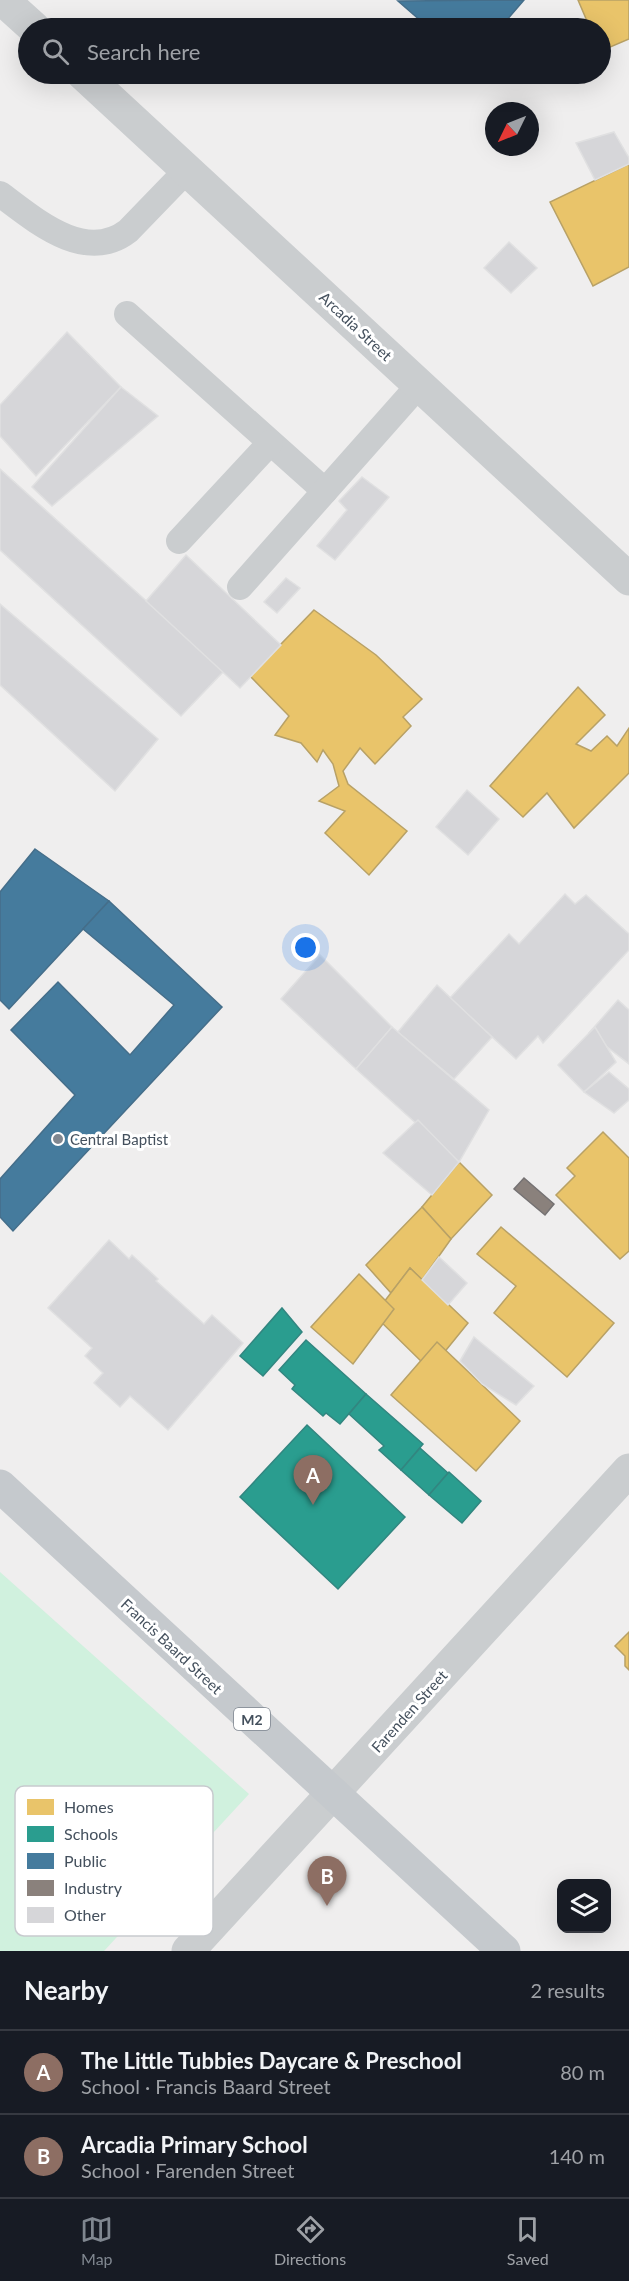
<!DOCTYPE html>
<meta charset="utf-8">
<style>
body{margin:0;font-family:Lato,sans-serif;background:#242831;color:#f1f3f6}
.controls{position:absolute;right:18px;bottom:18px;display:grid;overflow:hidden;border-radius:12px;box-shadow:0 6px 24px #0002}
.controls button{width:54px;height:54px;display:grid;place-items:center;padding:0;border:0;border-bottom:2px solid #363941;background:#171b24;color:#f1f3f6;font:30px sans-serif}
.compass{position:absolute;left:485px;top:102px;width:54px;height:54px;border-radius:50%;background:#171b24;box-shadow:0 6px 24px #0002;rotate:227deg}
.you{position:absolute;left:306px;top:948px;width:21px;height:21px;margin:-15px;border:4px solid #fff;border-radius:50%;background:#1a73e8;box-shadow:0 0 0 9px #1a73e833}
.badge{display:grid;place-items:center;width:39px;height:39px;border-radius:50%;background:#808790;color:#fff;font-size:20px;font-weight:700}
.pin{position:absolute;translate:-50% -50px;filter:drop-shadow(0 2px 3px #0008)}
.pin::after{content:'';position:absolute;top:32px;width:21px;height:18px;background:inherit;clip-path:polygon(0 0,100% 0,50% 100%)}
.list{margin:0;padding:0;list-style:none}
h2{display:flex;justify-content:space-between;align-items:center;height:78px;margin:0;padding:0 24px;font-size:26px}
h2 small{font-size:20px;font-weight:400;color:#9ea1a6}
.list li{display:grid;grid-template-columns:39px 1fr auto;gap:18px;align-items:center;box-sizing:border-box;height:84px;padding:0 24px;border-top:2px solid #363941}
.list b{display:block;font-size:22px;white-space:nowrap}
.list p{margin:0;font-size:20px;white-space:nowrap;color:#9ea1a6}
.list em{font-size:20px;font-style:normal;color:#9ea1a6}
.icon{flex:none;width:33px;height:33px;fill:none;stroke:currentColor;stroke-width:2;stroke-linecap:round;stroke-linejoin:round}
.map{position:relative;flex:none;width:629px;height:1951px;overflow:hidden}
.search{position:absolute;background:#171b24;box-shadow:0 6px 24px #0002;left:18px;right:18px;top:18px;height:66px;display:flex;align-items:center;gap:15px;box-sizing:border-box;padding:0 21px;border-radius:33px;color:#9ea1a6;font-size:22px}
.sheet{height:246px;background:#171b24}
nav{display:flex;justify-content:space-around;align-items:center;box-sizing:border-box;height:84px;border-top:2px solid #363941;background:#171b24;font-size:16px;color:#9ea1a6}
nav a{display:grid;justify-items:center;gap:3px}
nav .on{color:#808790}
.map>svg:first-child{display:block}
</style>
<div class="map">
<svg width="629" height="1951" viewBox="0 0 629 1951">
<rect width="100%" height="100%" fill="#efeeee"/>
<polygon fill="#d0f1de" points="0,1572 249,1794 104,1951 0,1951"/>
<g fill="#e9c46a" stroke="#b8a166" stroke-width="1.5">
<polygon points="578,0 629,0 629,39 601,51 600,28 590,28"/>
<polygon points="629,164 629,267 593,286 550,202"/>
<polygon points="314,610 376,655 422,699 403,717 411,726 375,764 360,748 343,771 348,784 407,831 369,875 325,833 345,811 319,801 339,786 333,764 323,750 317,762 301,743 275,735 289,716 250,676"/>
<polygon points="578,687 605,715 576,744 591,751 607,736 617,746 629,728 629,773 574,828 547,793 523,817 490,786"/>
<polygon points="603,1132 629,1158 629,1251 620,1259 556,1195 575,1176 567,1168"/>
<polygon points="459,1162 492,1195 451,1239 422,1207"/>
<polygon points="422,1207 451,1239 422,1280 410,1268 391,1293 366,1265"/>
<polygon points="501,1227 614,1323 567,1377 494,1313 516,1286 477,1254"/>
<polygon points="410,1268 468,1323 430,1370 374,1315"/>
<polygon points="359,1274 394,1309 353,1364 311,1327"/>
<polygon points="437,1342 520,1421 476,1471 391,1395"/>
<polygon points="629,1632 629,1670 625,1666 625,1656 615,1646"/>
</g>
<g fill="#2a9d8f" stroke="#328680" stroke-width="1.5">
<polygon points="282,1308 302,1332 263,1376 240,1356"/>
<polygon points="306,1340 366,1394 340,1424 326,1413 323,1416 292,1389 295,1385 279,1370"/>
<polygon points="366,1394 423,1444 401,1470 379,1450 384,1446 349,1414"/>
<polygon points="307,1425 405,1517 338,1589 240,1497"/>
<polygon points="420,1448 448,1473 429,1495 401,1470"/>
<polygon points="449,1472 481,1501 462,1523 429,1495"/>
</g>
<g fill="#457b9d" stroke="#456e8a" stroke-width="1.5">
<polygon points="524,0 500,28 429,28 398,1"/>
<polygon points="35,849 109,901 9,1009 0,1000 0,892"/>
<polygon points="109,901 222,1007 13,1231 0,1217 0,1179 75,1095 11,1030 58,982 130,1055 174,1005 83,929"/>
</g>
<polygon fill="#8a817c" stroke="#757273" stroke-width="1.5" points="524,1178 554,1204 545,1215 514,1189"/>
<g fill="#d6d6d9" stroke="#e0e0e1" stroke-width="1.5">
<polygon points="614,132 629,158 629,164 595,180 576,143"/>
<polygon points="509,242 537,268 511,293 484,268"/>
<polygon points="67,332 121,387 36,476 0,436 0,405"/>
<polygon points="121,387 158,416 52,506 32,487"/>
<polygon points="0,469 224,671 181,716 0,550"/>
<polygon points="362,477 389,497 335,560 317,546 347,510 339,501"/>
<polygon points="186,555 281,645 240,688 146,601"/>
<polygon points="286,578 300,588 277,613 264,602"/>
<polygon points="0,604 158,739 115,791 0,685"/>
<polygon points="467,790 499,819 468,855 436,827"/>
<polygon points="565,894 575,904 586,895 629,934 629,950 543,1043 538,1036 516,1059 450,998 509,934 519,944"/>
<polygon points="320,955 392,1027 356,1069 281,999"/>
<polygon points="437,985 492,1037 454,1079 398,1032"/>
<polygon points="618,1000 629,1010 629,1064 589,1033"/>
<polygon points="392,1027 489,1110 459,1162 356,1069"/>
<polygon points="595,1027 616,1062 584,1092 558,1065"/>
<polygon points="609,1072 629,1089 629,1100 614,1113 584,1092"/>
<polygon points="418,1120 459,1162 432,1195 383,1153"/>
<polygon points="109,1240 129,1259 132,1255 158,1279 156,1281 204,1324 212,1315 243,1343 168,1430 130,1396 120,1407 94,1383 103,1373 85,1356 92,1348 48,1308"/>
<polygon points="439,1257 467,1283 448,1305 422,1280"/>
<polygon points="474,1337 534,1386 516,1405 482,1384 460,1361"/>
</g>
<g fill="none" stroke-linecap="round" stroke-linejoin="round">
<g stroke="#cacdcf" stroke-width="26">
<path d="M0,194C35,220 85,264 128,231L187,170"/>
<polyline points="127,314 325,491"/>
<polyline points="179,541 270,443"/>
<polyline points="240,587 419,385"/>
</g>
<g stroke="#cacdcf" stroke-width="33">
<polyline points="3,0 34,28"/>
<polyline points="83,74 629,579"/>
<polyline points="188,1951 629,1470"/>
</g>
<polyline stroke="#c5c9cd" stroke-width="33" points="0,1486 504,1951"/>
</g>
<circle fill="#808790" stroke="#fff" stroke-width="2" cx="58" cy="1139" r="6"/>
<g text-anchor="middle" dominant-baseline="central" stroke-width="6" stroke-linejoin="round" paint-order="stroke">
<rect fill="#fff" stroke="#7c848e" stroke-width="1.5" x="234" y="1708" width="36" height="22" rx="4.5"/>
<g font-size="14" font-weight="bold" fill="#44505d">
<text x="252" y="1719">M2</text>
</g>
<g font-size="15" fill="#44505d" stroke="#fff">
<text transform="translate(356 326) rotate(43)">Arcadia Street</text>
<text transform="translate(172 1646) rotate(43)">Francis Baard Street</text>
<text transform="translate(409 1711) rotate(-48)">Farenden Street</text>
</g>
<g font-size="15" fill="#44505d" stroke="#fff" text-anchor="start">
<text x="70" y="1139">Central Baptist</text>
</g>
</g>
<rect x="15" y="1786" width="198" height="150" rx="9" fill="#fff" stroke="#c7cace" stroke-width="1.5"/>
<rect x="27" y="1799" width="27" height="16" fill="#e9c46a"/>
<rect x="27" y="1826" width="27" height="16" fill="#2a9d8f"/>
<rect x="27" y="1853" width="27" height="16" fill="#457b9d"/>
<rect x="27" y="1880" width="27" height="16" fill="#8a817c"/>
<rect x="27" y="1907" width="27" height="16" fill="#d6d6d9"/>
<g font-size="16" fill="#44505d">
<text x="64" y="1813">Homes</text>
<text x="64" y="1840">Schools</text>
<text x="64" y="1867">Public</text>
<text x="64" y="1894">Industry</text>
<text x="64" y="1921">Other</text>
</g>
</svg>
<div class="controls">
<button><svg class="icon" aria-label="layers" viewBox="0 0 24 24"><path d="M12 4l9 5-9 5-9-5zM3 14l9 5 9-5"/></svg></button>
</div>
<svg class="compass" viewBox="-18 -18 36 36"><path d="M0-13l5 13h-10z" fill="#e53935"/><path d="M0 13l5-13h-10z" fill="#9ea1a6"/></svg>
<div class="you"></div>
<div class="pin badge" style="left:313px;top:1505px;background:#8d6e63">A</div>
<div class="pin badge" style="left:327px;top:1906px;background:#8d6e63">B</div>
<div class="search"><svg class="icon" aria-label="search" viewBox="0 0 24 24"><circle cx="10" cy="10" r="6"/><path d="M15 15l6 6"/></svg>Search here</div>
</div>
<section class="sheet">
<h2>Nearby<small>2 results</small></h2>
<ul class="list">
<li><span class="badge" style="background:#8d6e63">A</span><div><b>The Little Tubbies Daycare &amp; Preschool</b><p>School · Francis Baard Street</p></div><em>80 m</em></li>
<li><span class="badge" style="background:#8d6e63">B</span><div><b>Arcadia Primary School</b><p>School · Farenden Street</p></div><em>140 m</em></li>
</ul>
</section>
<nav>
<a class="on"><svg class="icon" aria-label="map" viewBox="0 0 24 24"><path d="M3 6l6-2 6 2 6-2v14l-6 2-6-2-6 2zM9 4v14M15 6v14"/></svg>Map</a>
<a><svg class="icon" aria-label="directions" viewBox="0 0 24 24"><path d="M12 3l9 9-9 9-9-9zM9 14v-3h6M13 9l2 2-2 2"/></svg>Directions</a>
<a><svg class="icon" aria-label="saved" viewBox="0 0 24 24"><path d="M7 4h10v16l-5-4-5 4z"/></svg>Saved</a>
</nav>
